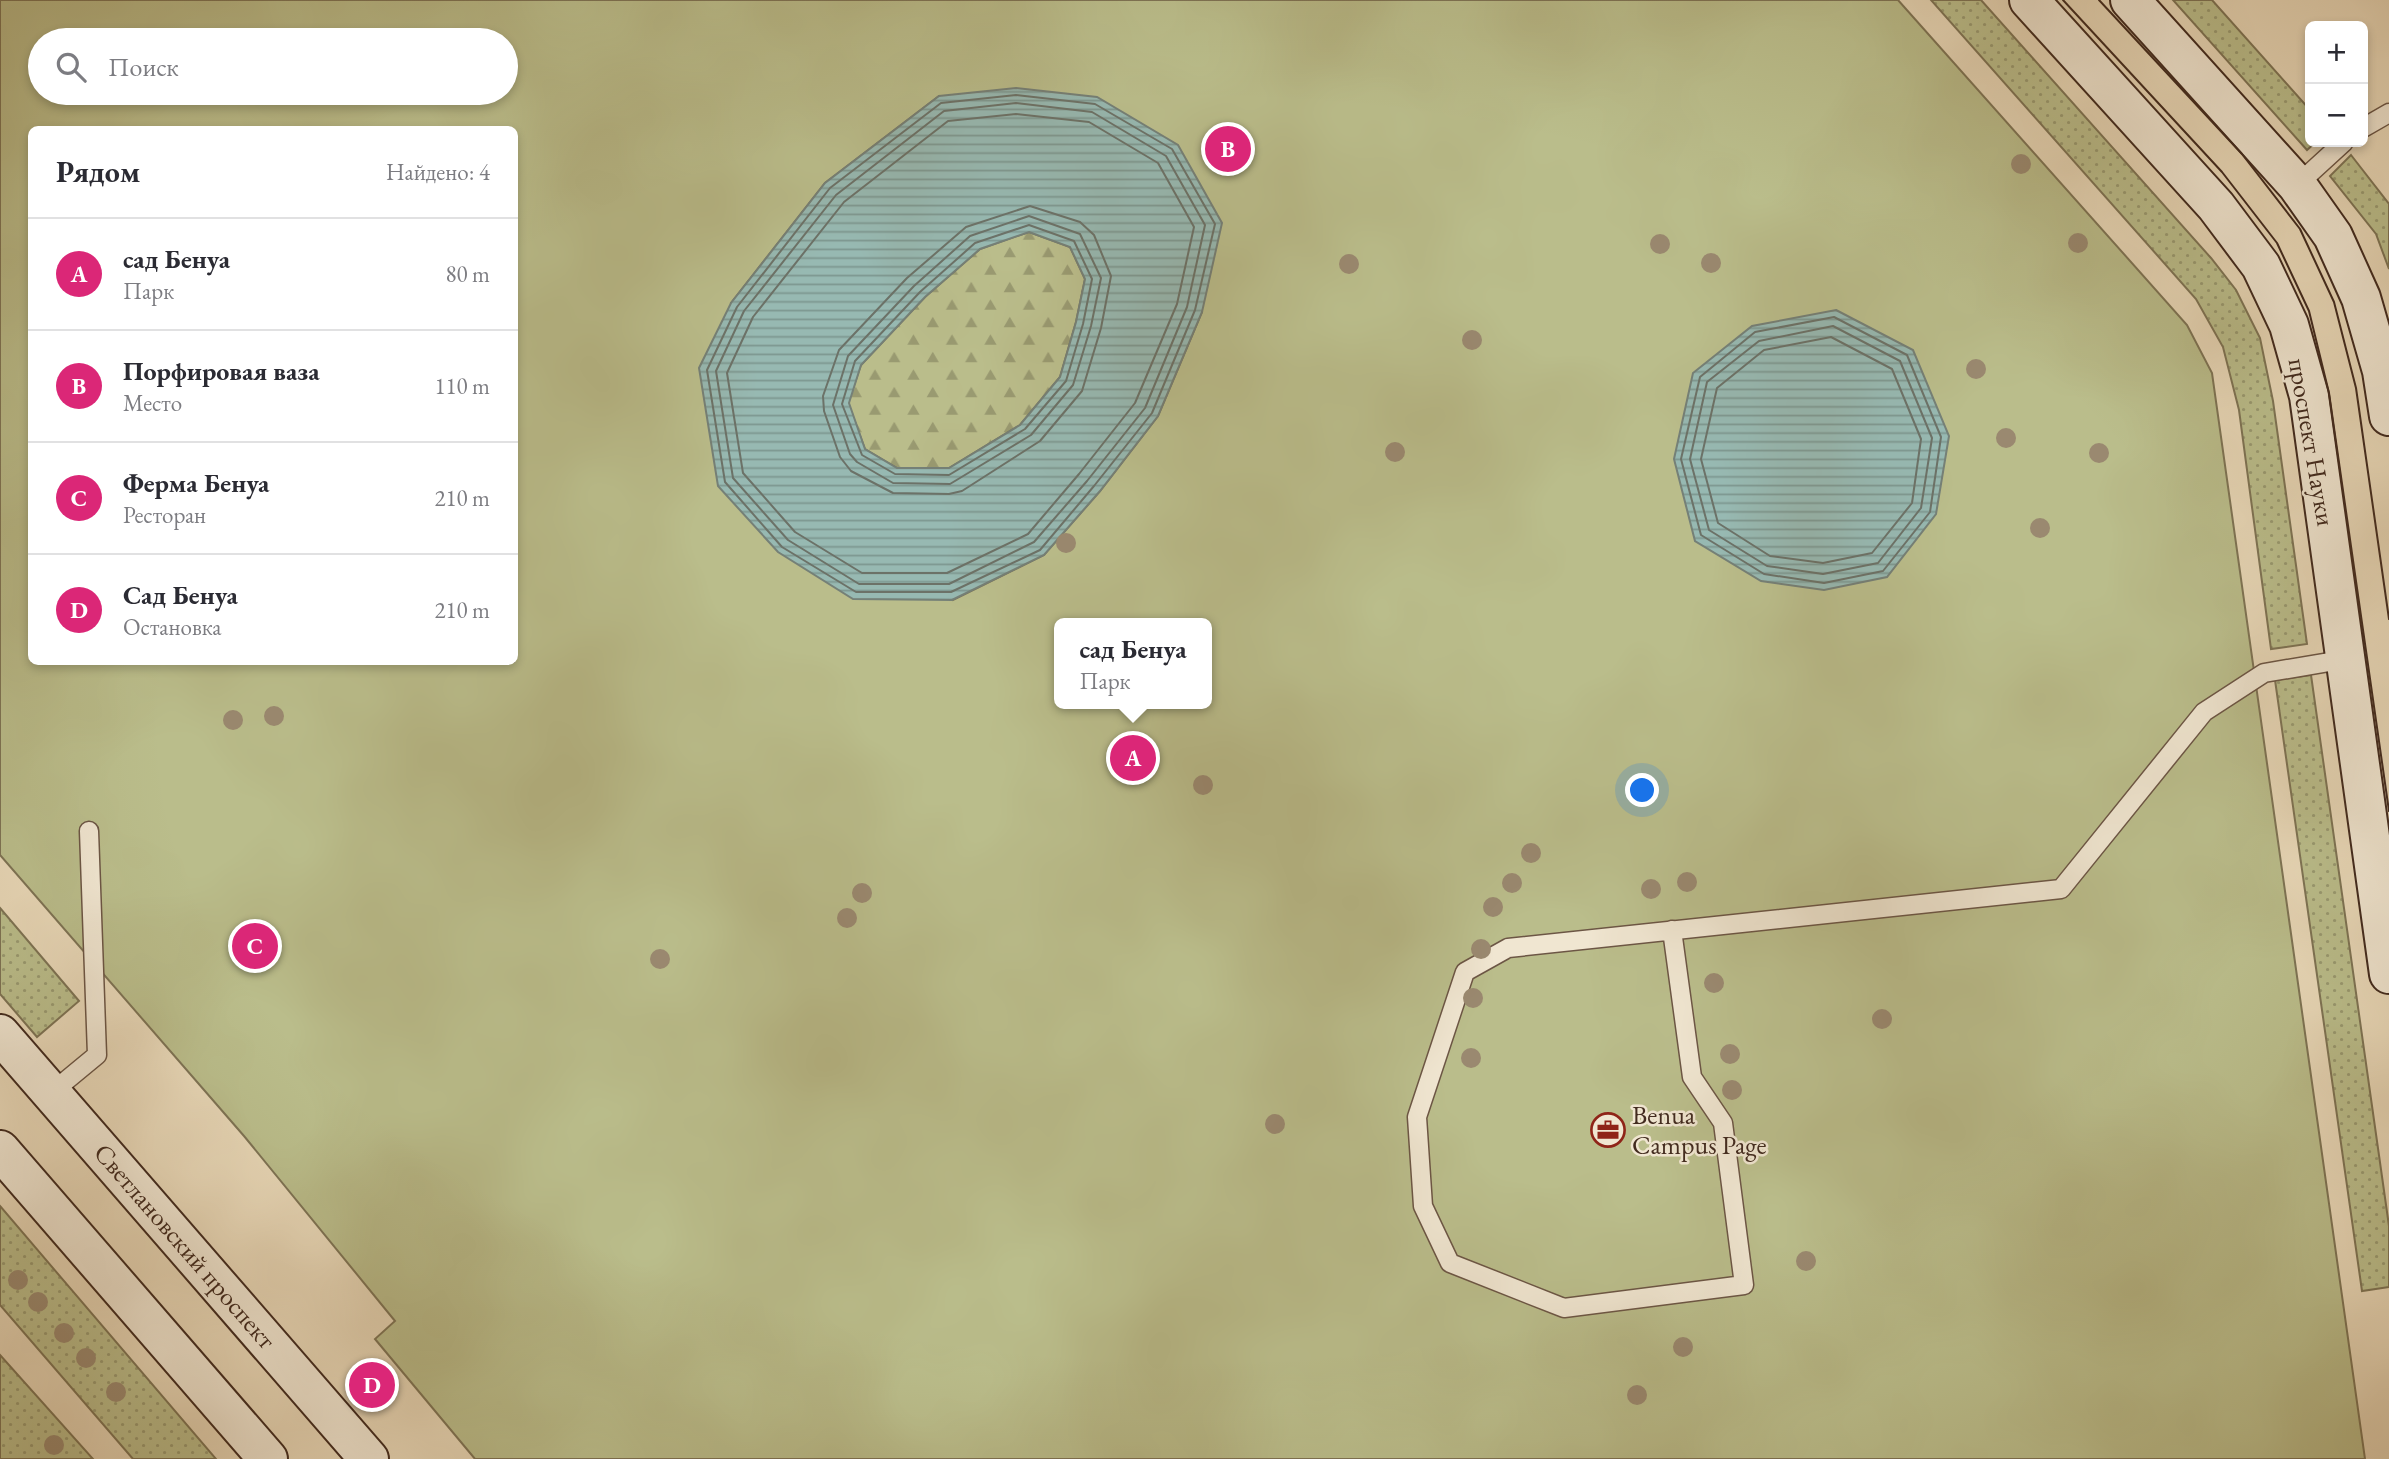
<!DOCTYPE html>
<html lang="ru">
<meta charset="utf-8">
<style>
body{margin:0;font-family:"EB Garamond",serif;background:#f7f7f7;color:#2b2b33}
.controls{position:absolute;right:21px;top:21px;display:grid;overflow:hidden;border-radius:10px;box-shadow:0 4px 10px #0003}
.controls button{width:63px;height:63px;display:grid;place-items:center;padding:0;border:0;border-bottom:2px solid #e1e1e2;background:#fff;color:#2b2b33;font:35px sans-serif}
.you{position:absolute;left:1643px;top:791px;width:24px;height:24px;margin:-18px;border:5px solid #fff;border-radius:50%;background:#1a73e8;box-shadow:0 0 0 10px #1a73e833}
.badge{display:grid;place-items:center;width:46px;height:46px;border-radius:50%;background:#db2777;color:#fff;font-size:23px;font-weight:700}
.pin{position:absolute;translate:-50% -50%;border:4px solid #fff;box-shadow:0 2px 7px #0006}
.popup{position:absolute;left:1054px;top:618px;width:158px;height:91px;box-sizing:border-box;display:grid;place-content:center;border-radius:10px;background:#fff;filter:drop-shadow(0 2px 5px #0005);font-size:23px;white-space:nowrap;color:#7c7c81}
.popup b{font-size:26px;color:#2b2b33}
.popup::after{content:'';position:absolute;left:50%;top:100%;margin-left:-14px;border:14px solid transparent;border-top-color:#fff}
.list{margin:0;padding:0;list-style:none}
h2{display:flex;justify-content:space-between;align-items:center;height:91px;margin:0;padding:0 28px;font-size:30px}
h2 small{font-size:23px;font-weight:400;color:#7c7c81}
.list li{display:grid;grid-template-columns:46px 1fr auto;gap:21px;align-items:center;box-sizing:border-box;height:112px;padding:0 28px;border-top:2px solid #e1e1e2}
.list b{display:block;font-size:26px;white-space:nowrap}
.list p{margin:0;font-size:23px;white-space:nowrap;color:#7c7c81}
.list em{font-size:23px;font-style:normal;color:#7c7c81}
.icon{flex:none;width:38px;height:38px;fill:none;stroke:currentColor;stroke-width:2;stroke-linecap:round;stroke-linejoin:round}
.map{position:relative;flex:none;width:2389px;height:1459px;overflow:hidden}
.search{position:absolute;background:#fff;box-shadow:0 4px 10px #0003;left:28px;top:28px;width:490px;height:77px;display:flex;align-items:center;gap:18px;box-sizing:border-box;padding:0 24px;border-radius:38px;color:#7c7c81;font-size:26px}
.panel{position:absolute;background:#fff;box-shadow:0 4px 10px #0003;left:28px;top:126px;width:490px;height:539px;border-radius:10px}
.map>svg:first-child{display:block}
</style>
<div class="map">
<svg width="2389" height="1459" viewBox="0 0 2389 1459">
<defs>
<pattern id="grass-dots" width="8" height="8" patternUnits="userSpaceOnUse" patternTransform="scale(1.75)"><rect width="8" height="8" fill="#babd8b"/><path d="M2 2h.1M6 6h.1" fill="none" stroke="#999a71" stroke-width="1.8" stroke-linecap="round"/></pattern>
<pattern id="forest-firs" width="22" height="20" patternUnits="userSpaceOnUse" patternTransform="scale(1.75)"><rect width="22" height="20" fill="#babd8b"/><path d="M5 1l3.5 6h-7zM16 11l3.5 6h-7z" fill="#999a71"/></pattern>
<pattern id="water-rules" width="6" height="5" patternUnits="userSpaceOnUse" patternTransform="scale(1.75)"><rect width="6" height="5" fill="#97b9b2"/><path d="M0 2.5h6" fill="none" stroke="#7d9790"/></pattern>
</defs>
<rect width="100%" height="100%" fill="#e8d8b8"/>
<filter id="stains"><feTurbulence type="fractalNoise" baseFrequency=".00286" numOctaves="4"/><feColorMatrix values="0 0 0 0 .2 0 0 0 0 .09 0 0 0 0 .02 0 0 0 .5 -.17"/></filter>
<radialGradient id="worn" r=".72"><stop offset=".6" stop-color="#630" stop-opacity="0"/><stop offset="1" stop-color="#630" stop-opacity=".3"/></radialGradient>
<g fill="url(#grass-dots)" stroke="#7e7455" stroke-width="2">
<polygon points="1931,0 1981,0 2211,258 2236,290 2260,338 2273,401 2307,644 2271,649 2239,410 2223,347 2196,299"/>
<polygon points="2173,0 2212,0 2310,110 2310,142 2316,142 2307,150"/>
<polygon points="2351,155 2389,204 2389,269 2376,234 2330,176"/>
<polygon points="2311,675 2389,1226 2389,1287 2362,1291 2275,680"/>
<polygon points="0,908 79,1001 37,1037 0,994"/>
<polygon points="0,1206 216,1459 133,1459 0,1305"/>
<polygon points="0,1355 93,1459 0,1459"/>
</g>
<polygon fill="url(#forest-firs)" stroke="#7e7455" stroke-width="2" points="1029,232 1070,247 1085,279 1076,322 1060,377 1020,425 949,468 897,468 865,449 848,403 861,365 925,297 980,249"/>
<path fill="#babd8b" stroke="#7e7455" stroke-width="2" fill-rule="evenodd" d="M0,0H1898L2187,325L2212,373L2365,1459H475L375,1339L395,1321L244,1136L0,855ZM40,40H506V93H40ZM939,96L1202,312L1158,416L1100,491L1044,555L953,600L731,303L825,183ZM32,130H514V662H32ZM1060,623H1206V704H1060Z"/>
<g fill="url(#water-rules)" stroke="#758077" stroke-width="2" fill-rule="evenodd">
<path d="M1016,88L1097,97L1178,145L1222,223L1202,312L1158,416L1100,491L1044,555L952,600L853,599L778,552L718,486L699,368L731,303L825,183L939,96ZM1029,232L1070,247L1085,279L1076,322L1060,377L1020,425L949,468H897L865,449L849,403L861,365L925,297L980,249Z"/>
<polygon points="1836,310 1913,350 1949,436 1936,514 1887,577 1824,590 1761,581 1695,541 1674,459 1693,373 1752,326"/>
</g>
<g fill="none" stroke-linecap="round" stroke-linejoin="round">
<g stroke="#6c7268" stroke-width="2">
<polygon points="1016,95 1095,104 1172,149 1215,224 1195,310 1152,413 1094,486 1040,550 951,592 856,592 782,547 725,482 707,370 737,307 830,188 941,103"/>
<polygon points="1016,103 1092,112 1166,156 1205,225 1187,307 1145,408 1087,481 1034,542 949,584 859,584 788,540 733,478 716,371 744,311 836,195 944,111"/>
<polygon points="1016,114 1089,122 1158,163 1194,227 1177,304 1135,403 1079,474 1028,534 947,573 862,573 795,532 743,473 727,373 753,317 844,202 948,121"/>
<polygon points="1030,206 1080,222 1094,235 1111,276 1101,328 1082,391 1040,441 962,491 949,494 893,493 851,471 840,457 824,411 823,396 839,350 907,278 966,227"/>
<polygon points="1029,216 1080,234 1101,278 1091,326 1073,385 1031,435 950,484 893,483 857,462 850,454 833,405 848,356 914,286 970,236"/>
<polygon points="1029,225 1074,241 1092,279 1083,324 1066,381 1025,429 949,475 895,474 862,455 842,404 855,361 920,292 975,243"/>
<polygon points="1834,317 1907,355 1941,437 1930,512 1883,571 1824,583 1764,574 1701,535 1681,459 1700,377 1755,332"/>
<polygon points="1833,326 1900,361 1932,438 1921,508 1878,563 1823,574 1767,566 1709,530 1690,459 1707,382 1759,341"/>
<polygon points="1831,337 1892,369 1921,439 1912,503 1872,553 1823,563 1770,556 1718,523 1701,459 1717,388 1764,350"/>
</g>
<g stroke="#6c5645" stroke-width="21">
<g id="service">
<polyline points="2363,128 2389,113"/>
<polyline points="2297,185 2344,142"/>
<polyline points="1672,930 1692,1077 1723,1123 1744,1285 1564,1308 1450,1263 1423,1206 1417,1117 1465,972 1508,948 2061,889 2204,712 2264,673 2347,659"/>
<polyline points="51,1093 97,1055 89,831"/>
</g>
</g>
<g stroke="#422b1f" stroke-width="42">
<g id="secondary">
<polyline points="2029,0 2216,206 2261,266 2289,325 2309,396 2389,974"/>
<polyline points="2130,0 2297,185 2333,236 2361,298 2382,371 2389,416"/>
<polyline points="0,1034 369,1459"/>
<polyline points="0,1150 268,1459"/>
</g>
</g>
<use href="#service" stroke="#f0e6d1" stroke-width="18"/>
<use href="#secondary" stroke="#f0e6d1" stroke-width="38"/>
<g stroke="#422b1f" stroke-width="2">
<polyline points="2063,0 2222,172 2277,243 2309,311 2329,393 2389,811"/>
<polyline points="2099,0 2242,154 2300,229 2334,302 2356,388 2389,619"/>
</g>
</g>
<g fill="#9a8970">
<circle cx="2021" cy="164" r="10"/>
<circle cx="2078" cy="243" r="10"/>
<circle cx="1660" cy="244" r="10"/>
<circle cx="1711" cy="263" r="10"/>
<circle cx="1349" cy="264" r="10"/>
<circle cx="1472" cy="340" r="10"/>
<circle cx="1976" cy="369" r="10"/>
<circle cx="2006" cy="438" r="10"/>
<circle cx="1395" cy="452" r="10"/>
<circle cx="2099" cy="453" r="10"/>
<circle cx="2040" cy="528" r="10"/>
<circle cx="1066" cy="543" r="10"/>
<circle cx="274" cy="716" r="10"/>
<circle cx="233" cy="720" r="10"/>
<circle cx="1132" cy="769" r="10"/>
<circle cx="1203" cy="785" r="10"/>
<circle cx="1531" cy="853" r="10"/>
<circle cx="1687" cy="882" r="10"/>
<circle cx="1512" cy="883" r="10"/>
<circle cx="1651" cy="889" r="10"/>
<circle cx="862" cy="893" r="10"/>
<circle cx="1493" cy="907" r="10"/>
<circle cx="847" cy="918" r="10"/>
<circle cx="1481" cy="949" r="10"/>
<circle cx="660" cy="959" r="10"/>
<circle cx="1714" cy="983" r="10"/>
<circle cx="1473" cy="998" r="10"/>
<circle cx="1882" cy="1019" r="10"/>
<circle cx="1730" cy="1054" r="10"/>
<circle cx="1471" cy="1058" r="10"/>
<circle cx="1732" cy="1090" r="10"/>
<circle cx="1275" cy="1124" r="10"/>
<circle cx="1806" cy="1261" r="10"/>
<circle cx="18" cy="1280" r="10"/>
<circle cx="38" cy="1302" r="10"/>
<circle cx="64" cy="1333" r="10"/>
<circle cx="1683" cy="1347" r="10"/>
<circle cx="86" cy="1358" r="10"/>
<circle cx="116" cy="1392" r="10"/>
<circle cx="1637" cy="1395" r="10"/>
<circle cx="54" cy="1445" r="10"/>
</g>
<defs>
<g id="office-ring" transform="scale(1.75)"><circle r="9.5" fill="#f0e6d1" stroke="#8f2418" stroke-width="1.5"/><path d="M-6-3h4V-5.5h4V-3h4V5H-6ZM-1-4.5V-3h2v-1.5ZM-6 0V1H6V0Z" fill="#8f2418"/></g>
</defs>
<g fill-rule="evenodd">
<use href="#office-ring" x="1608" y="1130"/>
</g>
<g text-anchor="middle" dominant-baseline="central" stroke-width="5" stroke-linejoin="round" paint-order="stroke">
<g font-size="26" fill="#422b1f" stroke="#f0e6d1">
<text transform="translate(2312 442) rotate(80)">проспект Науки</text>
<text transform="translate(185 1246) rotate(49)">Светлановский проспект</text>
</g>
<g font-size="26" fill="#422b1f" stroke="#f0e6d1" text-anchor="start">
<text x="1632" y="1115">Benua<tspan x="1632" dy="30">Campus Page</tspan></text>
</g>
</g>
<rect width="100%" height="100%" filter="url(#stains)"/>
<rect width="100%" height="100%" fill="url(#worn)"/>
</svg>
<div class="controls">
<button>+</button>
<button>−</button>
</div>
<div class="you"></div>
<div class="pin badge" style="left:1133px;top:758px">A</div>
<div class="popup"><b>сад Бенуа</b>Парк</div>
<div class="pin badge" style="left:1228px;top:149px">B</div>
<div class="pin badge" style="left:255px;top:946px">C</div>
<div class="pin badge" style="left:372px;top:1385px">D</div>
<div class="search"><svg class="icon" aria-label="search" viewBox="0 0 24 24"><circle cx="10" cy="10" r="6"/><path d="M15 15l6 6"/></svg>Поиск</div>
<section class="panel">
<h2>Рядом<small>Найдено: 4</small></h2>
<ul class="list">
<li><span class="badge">A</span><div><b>сад Бенуа</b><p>Парк</p></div><em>80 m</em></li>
<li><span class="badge">B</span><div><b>Порфировая ваза</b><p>Место</p></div><em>110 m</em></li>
<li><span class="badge">C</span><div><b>Ферма Бенуа</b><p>Ресторан</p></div><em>210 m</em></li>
<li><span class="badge">D</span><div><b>Сад Бенуа</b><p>Остановка</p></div><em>210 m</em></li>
</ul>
</section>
</div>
